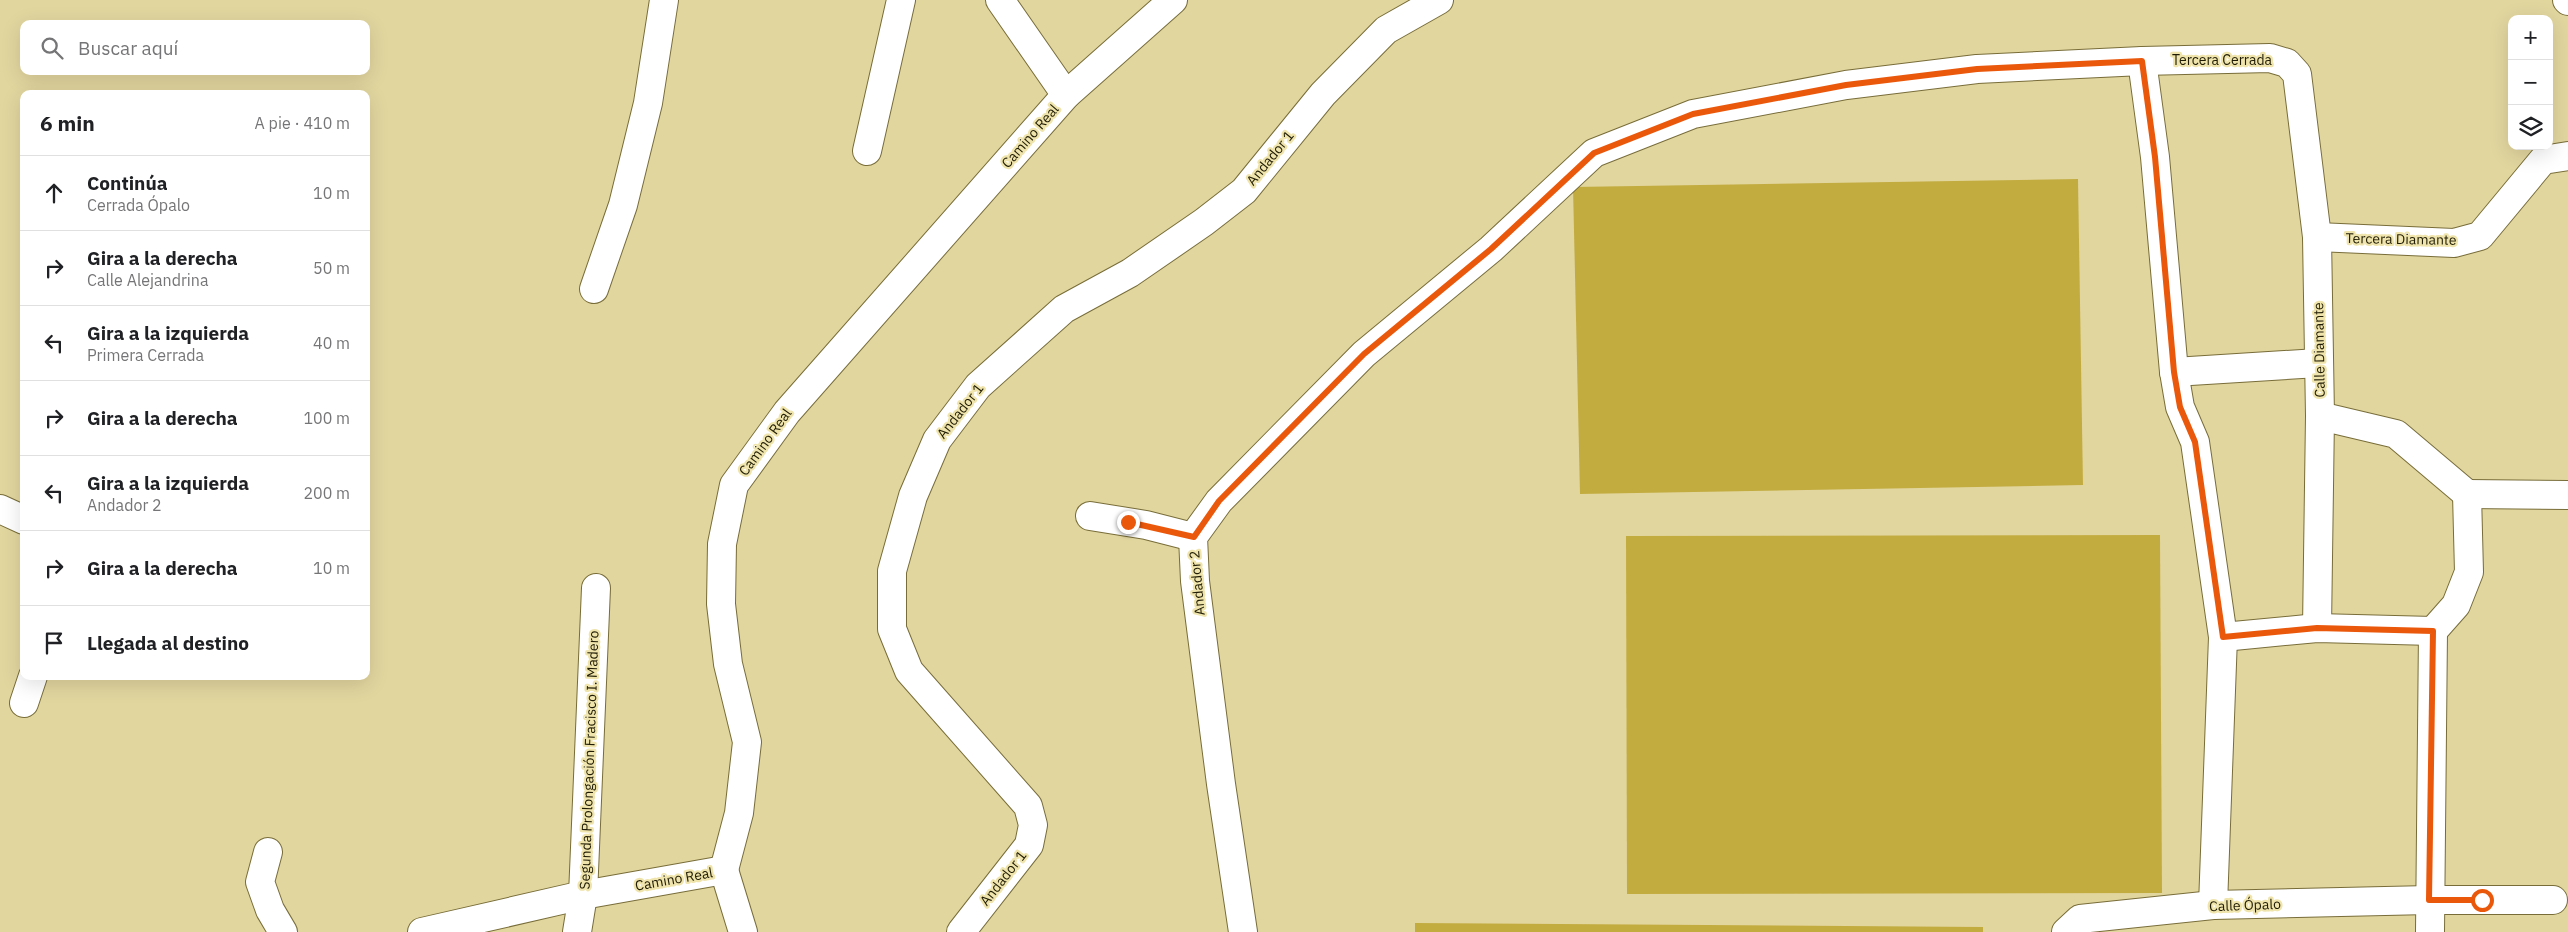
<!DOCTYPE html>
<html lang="es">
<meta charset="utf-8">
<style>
body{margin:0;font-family:"IBM Plex Sans",sans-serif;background:#f6f6f6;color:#202124}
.controls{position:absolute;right:15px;top:15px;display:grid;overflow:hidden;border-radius:10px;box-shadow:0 5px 20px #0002}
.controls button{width:45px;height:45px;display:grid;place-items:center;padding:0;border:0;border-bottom:1px solid #e0e0e0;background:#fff;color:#202124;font:25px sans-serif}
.stop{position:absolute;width:15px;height:15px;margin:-11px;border:4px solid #ea580c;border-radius:50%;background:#fff}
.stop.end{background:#ea580c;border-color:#fff;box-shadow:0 1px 5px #0008}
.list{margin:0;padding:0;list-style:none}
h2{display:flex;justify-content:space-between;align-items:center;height:65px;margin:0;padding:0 20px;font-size:21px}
h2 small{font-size:16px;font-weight:400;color:#757577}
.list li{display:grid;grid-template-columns:32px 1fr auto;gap:15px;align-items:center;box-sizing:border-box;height:75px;padding:0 20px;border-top:1px solid #e0e0e0}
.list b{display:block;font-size:19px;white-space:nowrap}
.list p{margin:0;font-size:16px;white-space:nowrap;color:#757577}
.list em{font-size:16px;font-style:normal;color:#757577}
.icon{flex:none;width:28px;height:28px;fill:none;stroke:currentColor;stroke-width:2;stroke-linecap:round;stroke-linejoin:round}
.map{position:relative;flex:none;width:2568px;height:932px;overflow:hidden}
.search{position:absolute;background:#fff;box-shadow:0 5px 20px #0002;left:20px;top:20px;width:350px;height:55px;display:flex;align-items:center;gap:12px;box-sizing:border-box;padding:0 18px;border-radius:10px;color:#757577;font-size:19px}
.panel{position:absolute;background:#fff;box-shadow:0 5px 20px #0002;left:20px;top:90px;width:350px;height:590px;border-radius:10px}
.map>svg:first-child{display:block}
</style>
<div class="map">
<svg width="2568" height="932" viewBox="0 0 2568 932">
<rect width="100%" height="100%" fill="#e2d69f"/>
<g fill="#c2ac40">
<polygon points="2078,179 2083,485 1580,494 1573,187"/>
<polygon points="2160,535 2162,893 1627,894 1626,536"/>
<polygon points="1415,923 1983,927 1983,932 1415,932"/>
</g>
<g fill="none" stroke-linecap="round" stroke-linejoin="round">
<g stroke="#786d39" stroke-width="30">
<g id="street">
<polyline points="1000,0 1066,95"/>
<polyline points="2567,0 2568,1"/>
<polyline points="2142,61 2155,157 2174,372 2180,407 2195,442 2223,637 2213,905"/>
<polyline points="867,151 901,0"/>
<polyline points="2317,237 2454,243 2480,236 2543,160 2568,156"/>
<polyline points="594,289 623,205 648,103 664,0"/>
<polyline points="2174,372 2318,363"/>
<polyline points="2320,416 2396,434 2467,494"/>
<polyline points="2467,494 2568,495"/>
<polyline points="0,509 24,520"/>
<polyline points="1090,516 1146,525 1193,537"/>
<polyline points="2433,631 2456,605 2469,572 2467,494"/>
<polyline points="2223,637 2317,628 2433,631"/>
<polyline points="24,703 33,676"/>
<polyline points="268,852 260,882 270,910 283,932"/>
<polyline points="724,870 739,813 747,742 728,664 721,604 722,544 734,485 787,412 1066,95 1173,0"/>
<polyline points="724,870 743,932"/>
<polyline points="422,932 583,895 724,870"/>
<polyline points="577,932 583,895 596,588"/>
<polyline points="961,932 1029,845 1033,825 1028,806 909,671 892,629 892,571 913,496 937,440 978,386 1064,309 1130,273 1204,222 1244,191 1323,94 1386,30 1439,0"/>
<polyline points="1243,932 1221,784 1195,581 1193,537 1219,501 1364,354 1491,249 1594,153 1693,114 1846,85 1977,69 2142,61 2270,58 2287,63 2297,74 2317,237 2320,416 2317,628"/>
<polyline points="2066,932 2080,919 2213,905 2429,900 2553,900"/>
<polyline points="2430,932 2433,631"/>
</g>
</g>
<use href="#street" stroke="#fff" stroke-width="28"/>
</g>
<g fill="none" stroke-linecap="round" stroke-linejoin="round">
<polyline stroke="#ea580c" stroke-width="6" points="1128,522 1194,537 1219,501 1364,354 1491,249 1594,153 1693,114 1846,85 1977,69 2142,61 2155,157 2174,372 2180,407 2195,442 2223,637 2317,628 2433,631 2429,900 2482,900"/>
</g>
<g text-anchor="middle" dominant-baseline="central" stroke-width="4.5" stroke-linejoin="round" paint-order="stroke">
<g font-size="14" fill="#201c06" stroke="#efe4ac">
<text x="2222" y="60">Tercera Cerrada</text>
<text transform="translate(1030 136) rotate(-49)">Camino Real</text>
<text transform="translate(1270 158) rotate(-51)">Andador 1</text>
<text transform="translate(2401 239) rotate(1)">Tercera Diamante</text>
<text transform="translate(2319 350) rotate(-91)">Calle Diamante</text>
<text transform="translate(960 411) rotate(-52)">Andador 1</text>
<text transform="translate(765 442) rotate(-54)">Camino Real</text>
<text transform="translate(1197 583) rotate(-95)">Andador 2</text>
<text transform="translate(589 760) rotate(-88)">Segunda Prolongación Fracisco I. Madero</text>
<text transform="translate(1003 878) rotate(-52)">Andador 1</text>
<text transform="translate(674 879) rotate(-10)">Camino Real</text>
<text transform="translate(2245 905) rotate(-2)">Calle Ópalo</text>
</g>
</g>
</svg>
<div class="controls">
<button>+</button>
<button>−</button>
<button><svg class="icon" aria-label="layers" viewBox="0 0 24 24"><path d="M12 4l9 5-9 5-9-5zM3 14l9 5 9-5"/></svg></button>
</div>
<div class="stop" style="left:2482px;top:900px"></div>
<div class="stop end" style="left:1128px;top:522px"></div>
<div class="search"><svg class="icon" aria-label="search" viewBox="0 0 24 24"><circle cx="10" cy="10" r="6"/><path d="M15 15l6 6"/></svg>Buscar aquí</div>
<section class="panel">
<h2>6 min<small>A pie · 410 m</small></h2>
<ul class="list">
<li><svg class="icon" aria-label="ahead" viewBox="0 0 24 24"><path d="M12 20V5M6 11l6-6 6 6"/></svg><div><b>Continúa</b><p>Cerrada Ópalo</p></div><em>10 m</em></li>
<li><svg class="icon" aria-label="right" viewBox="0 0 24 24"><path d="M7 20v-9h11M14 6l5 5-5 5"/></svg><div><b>Gira a la derecha</b><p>Calle Alejandrina</p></div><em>50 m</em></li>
<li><svg class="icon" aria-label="left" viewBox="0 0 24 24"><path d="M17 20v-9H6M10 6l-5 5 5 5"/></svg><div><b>Gira a la izquierda</b><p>Primera Cerrada</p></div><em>40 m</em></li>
<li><svg class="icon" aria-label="right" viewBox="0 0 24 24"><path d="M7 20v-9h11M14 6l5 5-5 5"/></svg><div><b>Gira a la derecha</b></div><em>100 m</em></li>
<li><svg class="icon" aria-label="left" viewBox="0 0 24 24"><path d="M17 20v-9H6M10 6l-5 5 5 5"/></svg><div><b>Gira a la izquierda</b><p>Andador 2</p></div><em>200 m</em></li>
<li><svg class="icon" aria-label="right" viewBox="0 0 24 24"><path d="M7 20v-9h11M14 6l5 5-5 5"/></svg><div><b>Gira a la derecha</b></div><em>10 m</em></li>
<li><svg class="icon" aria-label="arrive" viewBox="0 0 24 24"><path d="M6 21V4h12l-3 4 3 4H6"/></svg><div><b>Llegada al destino</b></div></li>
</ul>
</section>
</div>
